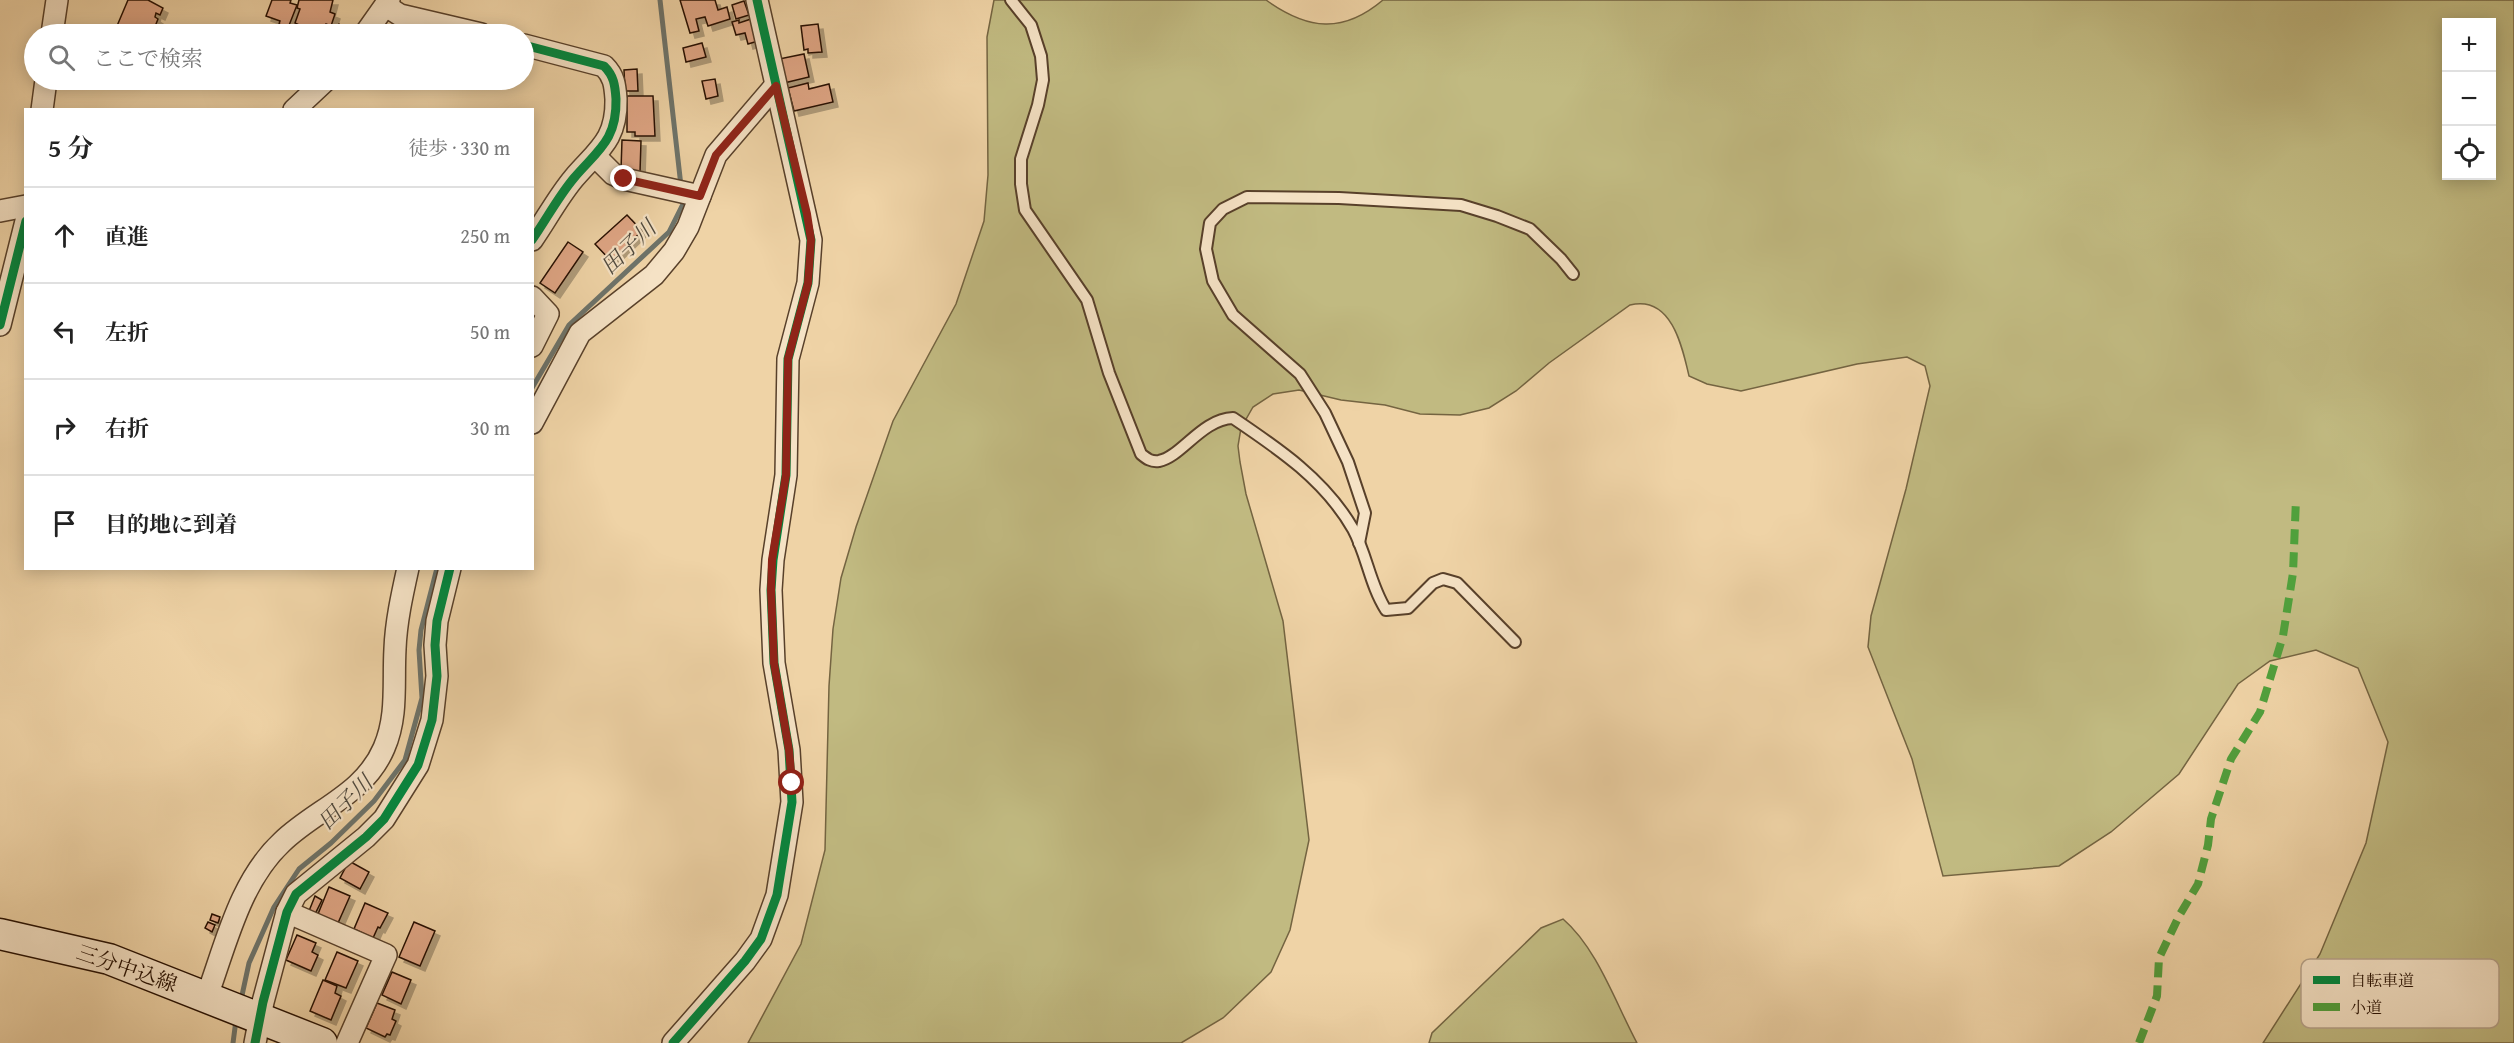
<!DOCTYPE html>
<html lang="ja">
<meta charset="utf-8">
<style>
body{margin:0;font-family:"Gentium Book Plus","Noto Serif JP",serif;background:#f2f2f2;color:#222}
.controls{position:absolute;right:18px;top:18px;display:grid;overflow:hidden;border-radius:0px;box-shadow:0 3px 15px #0003}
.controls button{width:54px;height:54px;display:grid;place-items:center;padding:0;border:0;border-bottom:2px solid #e0e0e0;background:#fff;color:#222;font:30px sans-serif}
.stop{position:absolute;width:18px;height:18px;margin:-14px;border:4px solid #8f2418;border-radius:50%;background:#fff}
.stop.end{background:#8f2418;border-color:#fff;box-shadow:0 2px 6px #0008}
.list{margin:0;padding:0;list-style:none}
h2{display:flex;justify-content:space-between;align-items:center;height:78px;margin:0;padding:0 24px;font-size:26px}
h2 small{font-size:20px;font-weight:400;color:#767676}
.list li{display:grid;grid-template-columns:39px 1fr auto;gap:18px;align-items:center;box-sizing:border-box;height:96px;padding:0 24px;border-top:2px solid #e0e0e0}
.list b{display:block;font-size:22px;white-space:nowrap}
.list em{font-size:20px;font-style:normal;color:#767676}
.icon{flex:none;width:33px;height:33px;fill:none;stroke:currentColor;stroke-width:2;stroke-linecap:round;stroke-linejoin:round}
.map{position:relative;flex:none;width:2514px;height:1043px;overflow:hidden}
.search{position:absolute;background:#fff;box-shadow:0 3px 15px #0003;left:24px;top:24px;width:510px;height:66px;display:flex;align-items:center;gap:15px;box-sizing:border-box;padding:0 21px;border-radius:33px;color:#767676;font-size:22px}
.panel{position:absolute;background:#fff;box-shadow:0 3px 15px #0003;left:24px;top:108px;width:510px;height:462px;border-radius:0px}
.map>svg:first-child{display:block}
</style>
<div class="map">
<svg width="2514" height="1043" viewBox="0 0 2514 1043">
<defs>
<filter id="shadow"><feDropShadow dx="5" dy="5" stdDeviation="0" flood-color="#0004"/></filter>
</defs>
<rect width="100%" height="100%" fill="#efd3a6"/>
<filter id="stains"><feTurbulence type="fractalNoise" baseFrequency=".00333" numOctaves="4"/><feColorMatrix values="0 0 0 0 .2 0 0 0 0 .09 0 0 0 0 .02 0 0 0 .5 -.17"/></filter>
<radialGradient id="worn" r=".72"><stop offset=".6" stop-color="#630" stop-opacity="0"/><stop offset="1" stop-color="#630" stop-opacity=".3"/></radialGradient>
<g fill="#c1ba81" stroke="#746441" stroke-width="1.5" fill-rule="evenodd">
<path d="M994,0H1266C1308,30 1343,34 1383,0H2514V1043H2263L2320,954L2366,843L2388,742L2358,668L2316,650L2270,661L2238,684L2179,774L2111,832L2059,866L1943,876L1912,759L1868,647L1871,616L1906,489L1930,386L1925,366L1907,357L1857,364L1741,391L1707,384L1689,376C1682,345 1671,295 1630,305L1549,363L1516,391L1489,408L1460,415L1420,414L1385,405L1341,400L1299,390L1273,394L1253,407L1241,428L1238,446L1240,462L1246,494L1283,621L1309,840L1290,930L1271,972L1223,1018L1181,1043H748L801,944L825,850L829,686L833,629L841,578L856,527L893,421L956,304L984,221L988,175L987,37ZM2446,22H2492V176H2446Z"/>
<path d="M1563,919C1597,948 1616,1004 1637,1043H1429L1432,1033L1541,928Z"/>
</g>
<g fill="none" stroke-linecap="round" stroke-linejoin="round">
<g stroke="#6d736a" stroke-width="5">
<polyline points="660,0 681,186"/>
<polyline points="532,388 569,325 669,232 683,204 683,198"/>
<polyline points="241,1000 249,963 274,907 299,869 331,843 374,801 405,760 422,698 419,650 421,630 437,568"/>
<polyline points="233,1043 236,1020"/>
</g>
</g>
<g fill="#e0a685" stroke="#260f01" stroke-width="1.5" filter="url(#shadow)">
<polygon points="128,0 148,0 163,8 160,15 156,13 155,17 158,19 154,29 148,26 144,34 114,33"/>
<polygon points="272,0 291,0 290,3 297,5 288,28 279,24 280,21 266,16"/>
<polygon points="299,0 333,0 330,12 335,14 331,26 326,24 323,33 314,30 313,33 298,28 299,25 295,23 300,9 297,8"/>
<polygon points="680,0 715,0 718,10 727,7 730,19 708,26 705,17 696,19 699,31 690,33"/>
<polygon points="744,1 749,15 736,19 732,5"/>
<polygon points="751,19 758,41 748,44 745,33 736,35 732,22 739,20 739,23"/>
<polygon points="339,24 352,33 351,34 332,34"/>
<polygon points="818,24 822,52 808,53 808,49 804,50 801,26"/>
<polygon points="702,43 706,57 686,62 683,48"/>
<polygon points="804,54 809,77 784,83 779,59"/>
<polygon points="637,69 638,91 625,91 624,70"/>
<polygon points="715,79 718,96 706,99 702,81"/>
<polygon points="808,83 809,89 829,84 833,102 794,111 788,88"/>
<polygon points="627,96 653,96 655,136 635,136 635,132 627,132"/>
<polygon points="622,140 641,141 640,172 621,170"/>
<polygon points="627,215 642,231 611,261 595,244"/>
<polygon points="568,242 583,252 555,293 540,283"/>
<polygon points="349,861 369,872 360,889 340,878"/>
<polygon points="329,887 350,896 338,923 318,914"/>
<polygon points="315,896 322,900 313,918 307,916"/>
<polygon points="365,903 388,913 380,928 378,927 373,938 354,929"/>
<polygon points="212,914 220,917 218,923 210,920"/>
<polygon points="208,922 215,925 212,932 205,928"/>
<polygon points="414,922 435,931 420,966 399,957"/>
<polygon points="297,935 316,943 312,952 318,955 311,971 286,960"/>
<polygon points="337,952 358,961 346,988 325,980"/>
<polygon points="392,972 411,980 401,1004 382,995"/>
<polygon points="323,980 337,986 335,993 341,996 331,1020 310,1011"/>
<polygon points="377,1003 395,1010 392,1019 396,1021 390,1035 387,1034 385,1037 366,1028"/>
</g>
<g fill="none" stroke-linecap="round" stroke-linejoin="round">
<g stroke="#58402a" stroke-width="14">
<g id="lane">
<path d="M1011,0L1031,25L1041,56L1043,80L1038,105L1021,159V184L1025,210L1087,300L1109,373L1141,454C1147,459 1151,462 1159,461C1181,457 1202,419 1233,418C1279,449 1325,480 1353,529C1367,555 1370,585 1386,610L1408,608L1433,583L1443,579L1457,583L1515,642"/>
<polyline points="1359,543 1365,513 1348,462 1325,413 1300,374 1233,315 1213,281 1206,249 1210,223 1223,209 1247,197 1339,198 1461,205 1497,216 1530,229 1561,259 1573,274"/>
</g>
</g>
<g stroke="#58402a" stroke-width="24">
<g id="street">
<polyline points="386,6 400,15 481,34"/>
<polyline points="52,34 57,0"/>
<polyline points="365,34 389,0"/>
<path d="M524,45L604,66C614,76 615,85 616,99C617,140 598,150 574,178C558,197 546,220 532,240"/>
<polyline points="42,110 46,80"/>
<polyline points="294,110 326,80"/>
<polyline points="596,157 613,174 624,179 700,196"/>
<polyline points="0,211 26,206"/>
<polyline points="532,297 548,314 532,346"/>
<polyline points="0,325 26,221"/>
<polyline points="532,423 580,333 654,275 674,251 688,227 716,155 775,86"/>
<polyline points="287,912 386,955 347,1043"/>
<path d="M207,996C226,944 240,881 282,842C316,809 364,795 384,748C398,716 393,683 395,649C396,622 402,595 408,568"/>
<polyline points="255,1043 263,1002 287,912 296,894 366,837 384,819 418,765 432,720 437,676 435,645 437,621 450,568"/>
<polyline points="673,1043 745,961 761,939 777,895 792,802 789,750 774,663 771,590 773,560 786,475 788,359 808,283 811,240 757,0"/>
</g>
</g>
<g stroke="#260f01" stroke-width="33">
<polyline id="secondary" points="0,934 109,959 322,1043"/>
</g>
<use href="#lane" stroke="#f5e2c5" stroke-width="10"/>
<use href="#street" stroke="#f5e2c5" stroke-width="21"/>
<use href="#secondary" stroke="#f5e2c5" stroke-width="30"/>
<polyline stroke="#50a03c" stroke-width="8" stroke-dasharray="15 8" stroke-linecap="butt" points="2139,1043 2157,996 2159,958 2179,916 2198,884 2208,845 2211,819 2231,759 2260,712 2283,636 2293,573 2296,499"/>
<g stroke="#f5e2c5" stroke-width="13">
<g id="cycleway">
<path d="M524,45L604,66C614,76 615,85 616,99C617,140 598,150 574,178C558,197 546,220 532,240"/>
<polyline points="0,325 26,221"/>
<polyline points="255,1043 263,1002 287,912 296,894 366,837 384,819 418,765 432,720 437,676 435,645 437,621 450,568"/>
<polyline points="673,1043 745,961 761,939 777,895 792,802 789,750 774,663 771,590 773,560 786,475 788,359 808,283 811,240 757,0"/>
</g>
</g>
<use href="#cycleway" stroke="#00873e" stroke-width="9"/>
</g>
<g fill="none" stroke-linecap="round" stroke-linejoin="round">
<polyline stroke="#8f2418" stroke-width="8" points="624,179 700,196 716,155 776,86 807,214 811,240 808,283 788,359 786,475 772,560 771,590 774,663 789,750 792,783"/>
</g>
<g text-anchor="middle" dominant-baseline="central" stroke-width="4.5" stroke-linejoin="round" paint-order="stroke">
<g font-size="21" fill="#260f01" stroke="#f5e2c5">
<text transform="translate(127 968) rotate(19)">三分中込線</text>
</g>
<g font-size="22" font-style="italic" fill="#4f493e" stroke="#f5e2c5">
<text transform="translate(628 247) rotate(-44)">田子川</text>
<text transform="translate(345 802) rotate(-45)">田子川</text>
</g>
</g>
<rect x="2301" y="959" width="198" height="69" rx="9" fill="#f5e2c5" stroke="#b7a38a" stroke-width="1.5"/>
<rect x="2313" y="976" width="27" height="8" fill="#00873e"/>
<rect x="2313" y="1003" width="27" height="8" fill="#50a03c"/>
<g font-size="16" fill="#260f01">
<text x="2350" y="986">自転車道</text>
<text x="2350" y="1013">小道</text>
</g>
<rect width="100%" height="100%" filter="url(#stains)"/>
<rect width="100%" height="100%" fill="url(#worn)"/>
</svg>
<div class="controls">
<button>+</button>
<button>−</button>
<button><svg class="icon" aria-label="locate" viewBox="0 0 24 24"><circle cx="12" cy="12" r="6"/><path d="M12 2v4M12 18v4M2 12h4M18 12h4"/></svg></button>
</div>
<div class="stop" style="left:792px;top:783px"></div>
<div class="stop end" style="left:624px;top:179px"></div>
<div class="search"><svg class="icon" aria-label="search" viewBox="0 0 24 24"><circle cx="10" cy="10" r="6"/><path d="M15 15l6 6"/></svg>ここで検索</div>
<section class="panel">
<h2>5 分<small>徒歩 · 330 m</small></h2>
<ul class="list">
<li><svg class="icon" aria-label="ahead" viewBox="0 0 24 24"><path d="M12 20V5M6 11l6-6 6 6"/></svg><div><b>直進</b></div><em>250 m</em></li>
<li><svg class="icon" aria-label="left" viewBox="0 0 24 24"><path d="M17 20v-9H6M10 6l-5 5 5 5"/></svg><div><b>左折</b></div><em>50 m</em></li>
<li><svg class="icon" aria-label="right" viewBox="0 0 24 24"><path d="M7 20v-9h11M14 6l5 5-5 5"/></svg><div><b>右折</b></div><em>30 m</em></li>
<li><svg class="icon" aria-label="arrive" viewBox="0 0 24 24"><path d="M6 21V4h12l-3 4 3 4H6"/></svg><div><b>目的地に到着</b></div></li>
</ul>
</section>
</div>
